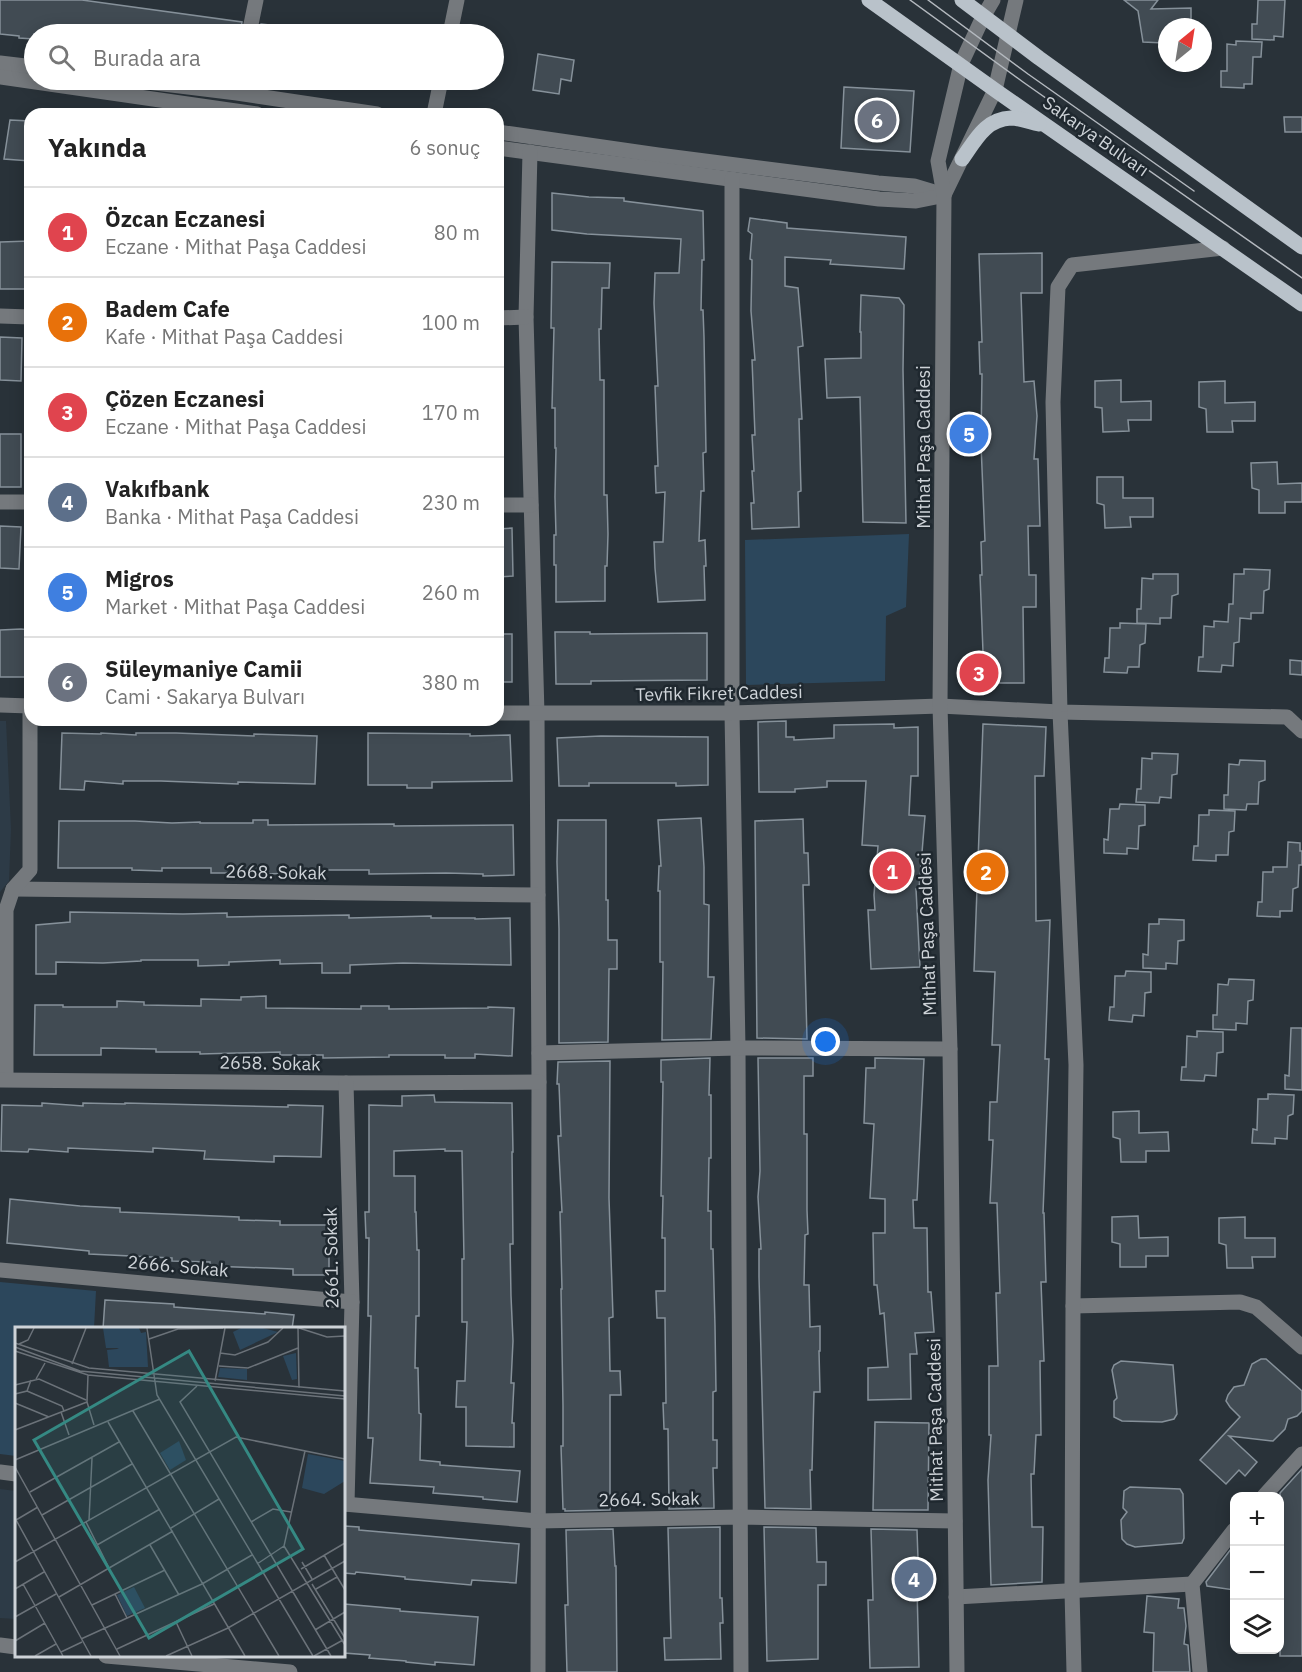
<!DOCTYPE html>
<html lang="tr">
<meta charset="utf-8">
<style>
body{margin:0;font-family:"IBM Plex Sans",sans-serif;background:#f2f2f2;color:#222}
.controls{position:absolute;right:18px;bottom:18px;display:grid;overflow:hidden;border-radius:12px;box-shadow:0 3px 15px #0003}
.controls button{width:54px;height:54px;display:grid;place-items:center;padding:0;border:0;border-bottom:2px solid #e0e0e0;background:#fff;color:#222;font:30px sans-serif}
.compass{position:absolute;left:1158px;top:18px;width:54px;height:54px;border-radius:50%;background:#fff;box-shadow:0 3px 15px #0003;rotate:30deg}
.you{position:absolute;left:826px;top:1042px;width:21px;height:21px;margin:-15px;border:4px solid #fff;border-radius:50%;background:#1a73e8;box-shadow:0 0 0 9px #1a73e833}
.badge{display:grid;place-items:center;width:39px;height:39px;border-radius:50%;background:#73642a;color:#fff;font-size:20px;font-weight:700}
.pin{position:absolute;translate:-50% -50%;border:3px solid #fff;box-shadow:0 2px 6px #0006}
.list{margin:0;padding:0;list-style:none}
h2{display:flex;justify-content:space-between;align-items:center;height:78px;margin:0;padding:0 24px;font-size:26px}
h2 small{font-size:20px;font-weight:400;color:#767676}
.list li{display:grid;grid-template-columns:39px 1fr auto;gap:18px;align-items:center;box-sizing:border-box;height:90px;padding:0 24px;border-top:2px solid #e0e0e0}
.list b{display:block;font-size:22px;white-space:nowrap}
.list p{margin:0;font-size:20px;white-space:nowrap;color:#767676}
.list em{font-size:20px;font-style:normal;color:#767676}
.icon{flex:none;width:33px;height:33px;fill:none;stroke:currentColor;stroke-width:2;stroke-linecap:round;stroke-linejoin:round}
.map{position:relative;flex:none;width:1302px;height:1672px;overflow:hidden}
.search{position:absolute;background:#fff;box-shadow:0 3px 15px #0003;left:24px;top:24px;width:480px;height:66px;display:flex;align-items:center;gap:15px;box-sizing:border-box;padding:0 21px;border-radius:33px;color:#767676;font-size:22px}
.panel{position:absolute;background:#fff;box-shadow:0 3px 15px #0003;left:24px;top:108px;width:480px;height:618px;border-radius:18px}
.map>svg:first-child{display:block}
</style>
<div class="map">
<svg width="1302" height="1672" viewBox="0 0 1302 1672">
<rect width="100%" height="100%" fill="#293239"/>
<g fill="#2d3b47">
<polygon points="0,721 6,721 11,829 9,881 0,892"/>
<polygon points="0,1489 16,1491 16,1619 0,1618"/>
</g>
<g fill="#2c475c">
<polygon points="909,534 906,607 886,616 885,681 746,685 745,540"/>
<polygon points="0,1282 96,1291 94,1328 16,1328 16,1456 0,1454"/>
</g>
<g fill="#414b53" stroke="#86919a" stroke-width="1.5">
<polygon points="0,0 82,0 242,22 240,34 34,34 34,39 19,38 19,36 0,34"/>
<polygon points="1124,0 1158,0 1151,9 1191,8 1191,27 1166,27 1164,43 1143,42 1138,11"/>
<polygon points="1258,0 1285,0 1283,37 1274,36 1274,40 1252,39 1252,24 1257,24"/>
<polygon points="261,24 278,26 277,34 259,34"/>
<polygon points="1236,41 1262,42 1261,57 1253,57 1252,84 1244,84 1244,88 1221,87 1221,71 1227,71 1227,44 1236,45"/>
<polygon points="538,54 574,60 571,81 561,79 559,94 533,90"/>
<polygon points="844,87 914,91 910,152 841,148"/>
<polygon points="1284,117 1302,117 1302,132 1285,132"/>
<polygon points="10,120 30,121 30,161 4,159"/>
<polygon points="552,193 589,197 624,198 624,201 703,211 704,260 702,260 701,310 703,310 704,337 706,452 703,453 704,491 701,491 699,541 705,540 706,566 704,566 705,600 658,602 655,568 654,542 663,542 665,492 656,493 655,466 658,466 655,386 658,386 654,303 655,273 679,273 681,239 587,234 552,230"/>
<polygon points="750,218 787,223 787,228 906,237 904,269 830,264 831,260 785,257 785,286 798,288 803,346 798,347 802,419 799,419 801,491 798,492 799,527 752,529 751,503 754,503 752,471 754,471 752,435 755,435 752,360 755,360 751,311 752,260 750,259 752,234 748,231"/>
<polygon points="30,241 30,289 0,289 0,242"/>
<polygon points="1042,253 1042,293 1021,293 1024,382 1034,381 1037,416 1034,459 1038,459 1040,526 1028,526 1029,575 1036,575 1036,607 1023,607 1024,683 982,683 983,652 980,575 982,575 981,542 985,541 981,444 982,374 980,374 979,342 982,342 979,254"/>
<polygon points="552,262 610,263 609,288 602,288 601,329 599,329 600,380 604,380 604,495 607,495 608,534 607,566 605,566 605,601 556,602 556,565 554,565 554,535 556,535 555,497 556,448 555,448 555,408 552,408 554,328 551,328"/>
<polygon points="861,295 899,298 904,305 903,370 906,523 863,522 860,397 827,398 825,359 861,358 861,332 860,332"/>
<polygon points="0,337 22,338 21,381 0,380"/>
<polygon points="1121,380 1121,402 1151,401 1151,420 1128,420 1129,431 1103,432 1102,408 1095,407 1095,381"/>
<polygon points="1225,381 1225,403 1255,402 1255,421 1232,421 1233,432 1207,432 1206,409 1199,407 1199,382"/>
<rect x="0" y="434" width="21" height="53"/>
<polygon points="1277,462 1278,484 1302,483 1302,502 1285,502 1285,513 1259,513 1259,490 1252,488 1251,463"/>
<polygon points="1097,477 1123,477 1123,498 1153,498 1153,517 1130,517 1131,527 1105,528 1104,505 1097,503"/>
<polygon points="0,526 21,527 19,569 0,568"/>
<polygon points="512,528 513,576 498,577 498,529"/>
<polygon points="1244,569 1270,570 1269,589 1264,591 1263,613 1251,613 1251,619 1240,618 1239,642 1234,643 1233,666 1222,665 1221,672 1198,671 1199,657 1203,657 1204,626 1214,627 1214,621 1228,622 1229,604 1233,604 1234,574 1244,574"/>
<polygon points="1153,574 1178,574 1178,594 1172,596 1171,618 1160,618 1160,624 1137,623 1137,609 1141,609 1142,578 1153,579"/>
<polygon points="1120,623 1146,624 1145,643 1140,645 1139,667 1128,667 1127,673 1104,672 1105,658 1109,658 1110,628 1120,628"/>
<polygon points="21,629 30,630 30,677 0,677 0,630"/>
<polygon points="555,632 590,632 590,634 707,633 707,680 591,681 591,684 556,684"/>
<rect x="498" y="634" width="14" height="48"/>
<polygon points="1290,660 1302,661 1302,675 1290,674"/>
<polygon points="786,721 786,737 794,737 794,740 834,738 834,725 894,724 894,728 918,727 918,776 911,776 909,815 925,816 919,889 916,889 920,967 871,969 868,910 875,910 874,895 878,846 862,845 866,781 827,781 827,787 795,789 795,792 759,792 758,722"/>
<polygon points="983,724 1046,727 1044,776 1035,776 1036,921 1050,920 1045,1059 1049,1059 1043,1213 1044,1213 1046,1282 1041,1282 1044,1361 1040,1361 1041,1435 1036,1435 1034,1474 1031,1474 1032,1527 1043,1527 1042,1582 991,1585 988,1480 991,1435 989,1435 989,1366 998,1366 996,1293 1000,1293 997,1203 990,1203 993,1140 989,1140 990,1102 997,1102 1000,1045 992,1045 995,972 974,971"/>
<polygon points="62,733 101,734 101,733 136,735 136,733 176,733 254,736 254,734 317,736 315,784 238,782 238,784 161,781 123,781 123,784 85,781 84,790 60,789"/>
<polygon points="368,733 470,734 470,736 510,735 512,781 432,782 432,788 407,788 407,785 368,785"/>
<polygon points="601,736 708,737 708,785 676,786 676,783 589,783 589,786 559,786 557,738"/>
<polygon points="1152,753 1178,754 1177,774 1172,775 1171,798 1160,797 1159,803 1136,802 1137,789 1141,789 1142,758 1152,759"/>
<polygon points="1240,760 1265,761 1265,780 1259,782 1258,804 1247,804 1246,810 1224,809 1224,795 1228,795 1229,764 1239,765"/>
<polygon points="1120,804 1145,805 1145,825 1139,826 1138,849 1127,848 1127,854 1104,853 1104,839 1108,840 1110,809 1119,809"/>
<polygon points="1209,810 1235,811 1234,831 1229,832 1228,855 1216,855 1216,861 1193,860 1194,846 1198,846 1199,815 1209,815"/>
<polygon points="701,818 704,867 704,904 709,905 708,977 714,977 711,1039 662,1040 663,962 660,962 660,891 658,891 659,866 661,866 658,820"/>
<polygon points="803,819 804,853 808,853 809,885 803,885 807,1039 757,1038 755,821"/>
<polygon points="253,820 268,820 268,825 394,824 394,826 513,825 514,875 483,876 483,874 446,873 369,874 369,870 317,870 317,873 254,874 254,873 211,873 211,868 162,868 162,871 132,870 132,868 58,868 59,821 135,821 172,823 200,822 200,823 253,823"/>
<polygon points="558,820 606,820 606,900 608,900 608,940 617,940 617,969 609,969 608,1042 559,1043 559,929 557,862"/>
<polygon points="1288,842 1300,843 1300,851 1302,851 1302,865 1299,865 1298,887 1293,889 1292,911 1280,911 1280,917 1257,916 1258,902 1262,902 1263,872 1273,872 1273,867 1287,867"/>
<polygon points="70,912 183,914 227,913 227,917 349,915 349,918 431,916 431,918 475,918 475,919 510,918 511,965 403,963 350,965 350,973 322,973 322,963 280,964 280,960 229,962 229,965 198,966 198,960 141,960 141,961 103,963 56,962 56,974 36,974 36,925 70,922"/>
<polygon points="1159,919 1184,920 1184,940 1178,941 1177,964 1166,963 1166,969 1143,968 1143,954 1148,955 1149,924 1159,924"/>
<polygon points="1126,971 1151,972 1151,992 1145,993 1144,1016 1133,1015 1132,1022 1109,1020 1110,1007 1114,1007 1115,976 1125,976"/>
<polygon points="1229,979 1254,980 1253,1000 1248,1001 1247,1024 1236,1023 1236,1030 1213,1029 1213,1015 1217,1015 1218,984 1228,985"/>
<polygon points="266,996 266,1008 361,1009 361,1006 389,1006 389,1009 488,1008 488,1007 514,1008 512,1056 475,1054 475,1058 445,1058 445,1055 389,1055 389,1057 323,1058 323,1055 280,1055 280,1052 200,1054 200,1052 156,1052 156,1049 101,1048 101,1055 34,1055 35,1005 63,1005 63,1007 117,1007 117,1001 144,1002 144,1005 201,1006 201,999 241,1000 241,997"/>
<polygon points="1291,1028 1302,1028 1302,1090 1285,1089 1285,1075 1289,1076"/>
<polygon points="1197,1031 1223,1032 1223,1052 1217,1053 1216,1076 1205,1075 1204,1081 1181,1080 1182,1067 1186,1067 1187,1036 1197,1037"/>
<polygon points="710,1058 709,1095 711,1095 711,1158 709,1158 708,1211 711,1211 711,1249 713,1249 715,1326 716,1391 713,1392 713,1440 717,1440 717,1468 713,1468 714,1508 669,1509 668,1429 664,1429 663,1403 666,1403 665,1318 657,1318 656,1291 665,1291 665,1238 662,1238 663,1196 661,1196 663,1082 661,1082 661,1060"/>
<polygon points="758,1058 813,1058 813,1076 804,1076 804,1134 807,1134 807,1210 808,1234 805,1235 804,1285 809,1285 810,1327 820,1326 820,1351 819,1351 820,1392 814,1392 812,1470 810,1470 811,1509 765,1508 759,1277 759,1249 761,1249 758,1197 760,1171"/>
<polygon points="875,1058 924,1059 917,1200 913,1200 914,1228 927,1228 928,1292 931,1292 934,1332 915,1333 917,1354 910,1354 911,1399 868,1400 868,1368 888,1367 884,1313 880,1314 877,1285 874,1285 873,1233 885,1233 885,1199 870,1198 874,1124 864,1123 866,1068 875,1068"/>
<polygon points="610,1061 609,1198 613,1317 609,1318 610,1371 620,1371 621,1395 610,1395 610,1510 565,1511 565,1509 563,1509 561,1446 563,1446 563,1406 561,1289 562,1289 560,1212 562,1212 558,1136 561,1136 559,1084 557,1084 558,1062"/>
<polygon points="1268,1094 1294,1095 1293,1114 1288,1116 1287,1139 1275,1138 1275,1144 1252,1143 1253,1129 1257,1130 1258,1099 1268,1099"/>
<polygon points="434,1095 435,1102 512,1103 513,1152 512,1152 513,1244 510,1244 511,1296 513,1341 511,1383 514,1383 512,1423 514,1423 514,1447 466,1446 466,1407 456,1407 457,1381 465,1381 467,1322 462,1322 462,1259 464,1259 462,1151 445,1151 445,1149 394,1151 394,1176 415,1176 415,1212 416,1212 417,1250 419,1250 419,1316 416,1316 415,1368 418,1368 419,1413 421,1414 420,1460 440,1462 440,1465 520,1471 517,1502 483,1499 483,1497 433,1493 434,1487 370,1483 373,1438 368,1438 371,1316 368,1316 369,1238 366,1238 365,1212 369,1212 369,1105 402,1106 402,1096"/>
<polygon points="42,1103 83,1106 83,1103 125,1104 125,1103 245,1106 288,1107 288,1105 323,1106 321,1157 274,1156 274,1162 204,1159 205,1151 153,1148 153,1152 68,1148 68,1152 29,1149 28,1152 1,1151 2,1105 42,1106"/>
<polygon points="1139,1111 1139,1133 1168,1132 1169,1151 1146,1151 1146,1162 1121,1162 1120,1139 1113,1137 1113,1112"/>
<polygon points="10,1199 80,1206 120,1208 120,1212 239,1217 239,1220 280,1221 280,1225 329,1225 329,1275 293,1275 293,1269 210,1266 210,1262 172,1261 172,1258 89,1254 89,1251 7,1243"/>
<polygon points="1138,1216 1139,1238 1168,1237 1168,1256 1146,1256 1146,1267 1120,1267 1120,1244 1112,1242 1112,1217"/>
<polygon points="1245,1217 1245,1238 1275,1238 1275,1257 1252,1257 1253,1268 1227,1268 1226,1245 1219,1243 1219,1218"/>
<polygon points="105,1300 174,1304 174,1307 265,1314 265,1312 294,1315 292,1329 103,1329"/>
<polygon points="1261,1359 1266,1359 1302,1391 1302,1411 1297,1416 1288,1419 1285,1429 1273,1441 1229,1436 1257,1462 1245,1476 1239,1470 1226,1484 1200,1460 1240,1417 1230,1407 1226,1401 1228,1395 1234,1387 1244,1385 1252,1364"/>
<polygon points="1121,1361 1173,1365 1177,1414 1174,1419 1162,1422 1122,1421 1114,1417 1114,1401 1117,1398 1112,1370 1114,1365"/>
<polygon points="875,1422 929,1423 928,1510 873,1510"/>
<polygon points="1302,1469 1302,1656 1280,1656 1280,1493"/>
<polygon points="1130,1487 1180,1489 1183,1494 1184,1538 1182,1543 1135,1547 1127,1544 1122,1539 1121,1520 1127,1512 1123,1508 1124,1491"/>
<polygon points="344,1526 359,1527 359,1530 519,1544 516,1583 472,1580 471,1585 405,1579 405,1577 356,1572 355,1574 344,1573"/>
<polygon points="720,1527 720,1598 722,1598 723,1623 720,1623 721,1659 665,1660 664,1638 671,1638 668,1528"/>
<polygon points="764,1527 816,1528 817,1562 826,1562 826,1585 818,1585 818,1659 767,1661"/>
<polygon points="613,1529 615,1566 616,1566 617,1672 567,1672 565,1605 568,1605 566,1530"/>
<polygon points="871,1529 917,1530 919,1588 917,1588 919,1667 870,1668 868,1600 873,1600"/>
<polygon points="1234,1545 1234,1590 1207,1586 1206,1582"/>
<polygon points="1147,1596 1179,1599 1178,1608 1184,1608 1186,1626 1184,1644 1188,1645 1190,1672 1153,1672 1154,1633 1144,1632"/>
<polygon points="344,1604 400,1609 400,1611 478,1617 474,1665 435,1662 435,1665 406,1662 406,1661 369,1658 370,1655 344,1653"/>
</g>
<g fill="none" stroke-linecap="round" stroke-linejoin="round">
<g stroke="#75797d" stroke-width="15">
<polyline points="249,34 256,0"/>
<polyline points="450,34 457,0"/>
<polyline points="0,63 34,67"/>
<polyline points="0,77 257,114"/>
<polyline points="131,80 237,93 377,114"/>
<polyline points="434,114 441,80"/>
<polyline points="498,132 658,155 878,183 914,186 944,195"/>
<polyline points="498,148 879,199 916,201 941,196"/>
<polyline points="530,152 526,317 537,714 539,1082 538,1672"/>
<polyline points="732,179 732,713 738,1048 741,1672"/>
<polyline points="944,195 995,90 1016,0"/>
<polyline points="0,316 30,317"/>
<polyline points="498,318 526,317"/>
<polyline points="0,502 30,502"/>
<polyline points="498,505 531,505"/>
<polyline points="0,705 30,706"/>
<polyline points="498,713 732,713 940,706 1060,712 1287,717 1302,731"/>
<polyline points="13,889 538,895"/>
<polyline points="539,1053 738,1048 950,1049"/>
<polyline points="6,1079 6,910 13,889 30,870 30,706"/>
<polyline points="0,1080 346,1083 539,1082"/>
<polyline points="346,1083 352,1302 347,1504"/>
<polyline points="0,1270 352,1302"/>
<polyline points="1073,1306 1240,1302 1256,1307 1302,1347"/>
<polyline points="0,1472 16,1474"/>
<polyline points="1264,1496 1302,1454"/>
<polyline points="344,1504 538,1521 740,1517 955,1521"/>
<polyline points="956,1597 1192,1584"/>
<polyline points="0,1645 16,1647"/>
<polyline points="106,1656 290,1672"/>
<polyline points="957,1672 950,1049 940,706 944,195 938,161 961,64 983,17 993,0"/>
<polyline points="1074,1672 1072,1591 1073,1306 1076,1065 1060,712 1053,402 1058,287 1072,265 1223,248"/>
<polyline points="1200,1672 1192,1584 1234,1530"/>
</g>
<g stroke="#b9c2ca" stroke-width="15">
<polyline points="869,0 995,90 1302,304"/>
<polyline points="962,0 1039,58 1302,247"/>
<path d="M962,159C975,141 985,119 1011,118C1020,118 1030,122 1039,124"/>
</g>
<g stroke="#b4b9bf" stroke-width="1.5">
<polyline points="910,0 1023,82 1302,278"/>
<polyline points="928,0 1028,74 1194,191"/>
</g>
</g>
<g text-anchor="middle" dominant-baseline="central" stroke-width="5" stroke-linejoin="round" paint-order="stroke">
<g font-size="18" fill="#ced3d8" stroke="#1f282f">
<text transform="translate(1096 136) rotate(35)">Sakarya Bulvarı</text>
<text transform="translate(923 447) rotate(-90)">Mithat Paşa Caddesi</text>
<text transform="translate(719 693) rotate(-1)">Tevfik Fikret Caddesi</text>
<text transform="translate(276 872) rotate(1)">2668. Sokak</text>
<text transform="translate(927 934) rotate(-92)">Mithat Paşa Caddesi</text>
<text transform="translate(270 1063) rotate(1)">2658. Sokak</text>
<text transform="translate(331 1258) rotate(-91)">2661. Sokak</text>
<text transform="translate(178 1266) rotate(5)">2666. Sokak</text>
<text transform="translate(935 1420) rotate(-91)">Mithat Paşa Caddesi</text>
<text transform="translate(649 1499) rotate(-1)">2664. Sokak</text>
</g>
</g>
<g transform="translate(15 1327)">
<rect width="330" height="330" fill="#293239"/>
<path d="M88,1H124L126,6L131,5L133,40H94L92,23L102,22L104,21H91ZM226,1H248L263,5L225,23L218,5ZM281,26L282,52L277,53L268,29ZM205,41L232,42V53L203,50ZM164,114L171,133L155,143L145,126ZM293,127L330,134V154L309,167L287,161ZM119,260L130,281L112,289L102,268Z" fill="#2c475c"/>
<path fill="none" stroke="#6b7279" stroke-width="1.5" d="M132,1L142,68L298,329M283,1L284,61M284,1L312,10L330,9M134,12L163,2L208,1M0,16L74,41L330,64M4,17L13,13L19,1M0,20L65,44L330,69M0,24L73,48L330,72M205,26L220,28L253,15L268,1M57,37L71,1M204,39L233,41L283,21M73,48L72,75L79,98M21,52L30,36M200,54L210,1M0,58L24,52L71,73M182,59L165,75L316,329M12,64L47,79L49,84M0,67L12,64L16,53M0,76L34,90M118,84L264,329M46,85L54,108M93,95L230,329M0,103L72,75M290,124L269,219L330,318M0,133L145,72M0,140L105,329M15,165L104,115M27,188L117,137M0,191L76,329M1,193L23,180M74,193L77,131M71,195L94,241M236,195L258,182L276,185M156,201L204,172M82,218L145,182M135,218L164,268M309,228L330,263M0,235L221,110L330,132M287,235L297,252M242,237L269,219M286,242L330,216M8,257L48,329M297,257L330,311M0,262L29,245M301,262L322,250M100,267L112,291M44,270L158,204M77,278L150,243M0,290L41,267M161,295L177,329M300,303L330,285M66,312L187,257L237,228M0,314L30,296M102,322L199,277M46,325L67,315M20,329L41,317M151,329L213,301L330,234M299,329L328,313"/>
<path fill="#358983" fill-opacity="0.15" stroke="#358983" stroke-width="3" d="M174,24L288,222L134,311L19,113Z"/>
<rect width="330" height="330" fill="none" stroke="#ced3d8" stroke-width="3"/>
</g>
</svg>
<div class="controls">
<button>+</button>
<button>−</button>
<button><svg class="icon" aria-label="layers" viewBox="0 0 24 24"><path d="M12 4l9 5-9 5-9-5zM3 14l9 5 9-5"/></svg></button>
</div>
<svg class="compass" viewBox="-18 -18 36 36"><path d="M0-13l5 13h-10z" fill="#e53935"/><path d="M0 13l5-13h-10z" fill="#767676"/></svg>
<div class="you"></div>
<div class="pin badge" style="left:892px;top:871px;background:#e0444e">1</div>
<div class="pin badge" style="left:986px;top:872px;background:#e8710a">2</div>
<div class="pin badge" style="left:979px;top:673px;background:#e0444e">3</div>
<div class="pin badge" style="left:914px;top:1579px;background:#5c6f8a">4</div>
<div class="pin badge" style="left:969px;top:434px;background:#3f7fe0">5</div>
<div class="pin badge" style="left:877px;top:120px;background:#6b7280">6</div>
<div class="search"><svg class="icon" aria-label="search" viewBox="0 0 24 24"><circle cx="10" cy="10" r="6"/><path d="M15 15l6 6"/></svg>Burada ara</div>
<section class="panel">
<h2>Yakında<small>6 sonuç</small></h2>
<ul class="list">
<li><span class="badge" style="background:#e0444e">1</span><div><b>Özcan Eczanesi</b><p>Eczane · Mithat Paşa Caddesi</p></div><em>80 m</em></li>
<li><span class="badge" style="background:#e8710a">2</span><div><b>Badem Cafe</b><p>Kafe · Mithat Paşa Caddesi</p></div><em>100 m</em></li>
<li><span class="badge" style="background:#e0444e">3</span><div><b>Çözen Eczanesi</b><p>Eczane · Mithat Paşa Caddesi</p></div><em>170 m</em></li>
<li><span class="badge" style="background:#5c6f8a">4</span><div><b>Vakıfbank</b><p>Banka · Mithat Paşa Caddesi</p></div><em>230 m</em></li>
<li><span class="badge" style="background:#3f7fe0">5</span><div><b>Migros</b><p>Market · Mithat Paşa Caddesi</p></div><em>260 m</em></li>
<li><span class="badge" style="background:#6b7280">6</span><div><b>Süleymaniye Camii</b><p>Cami · Sakarya Bulvarı</p></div><em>380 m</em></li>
</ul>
</section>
</div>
